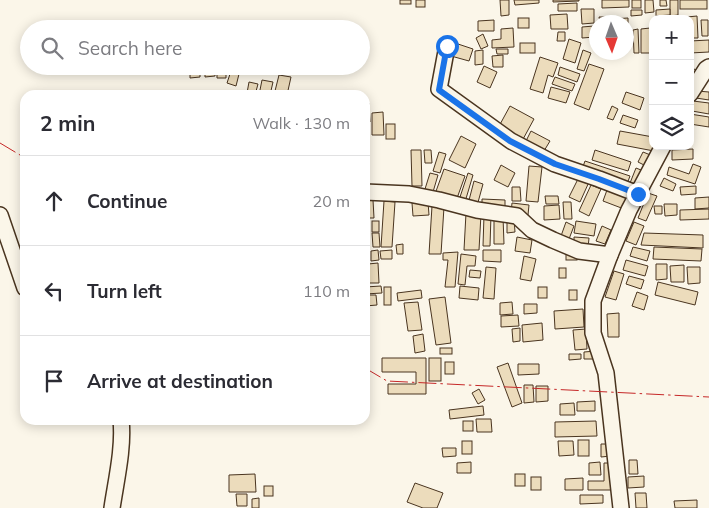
<!DOCTYPE html>
<meta charset="utf-8">
<style>
body{margin:0;font-family:Mulish,sans-serif;background:#f2f2f3;color:#2b2b33}
.controls{position:absolute;right:15px;top:15px;display:grid;overflow:hidden;border-radius:10px;box-shadow:0 2px 12px #0003}
.controls button{width:45px;height:45px;display:grid;place-items:center;padding:0;border:0;border-bottom:1px solid #e1e1e2;background:#fff;color:#2b2b33;font:25px sans-serif}
.compass{position:absolute;left:589px;top:15px;width:45px;height:45px;border-radius:50%;background:#fff;box-shadow:0 2px 12px #0003;rotate:178deg}
.stop{position:absolute;width:15px;height:15px;margin:-11px;border:4px solid #1a73e8;border-radius:50%;background:#fff}
.stop.end{background:#1a73e8;border-color:#fff;box-shadow:0 1px 5px #0008}
.list{margin:0;padding:0;list-style:none}
h2{display:flex;justify-content:space-between;align-items:center;height:65px;margin:0;padding:0 20px;font-size:21px}
h2 small{font-size:16px;font-weight:400;color:#7c7c81}
.list li{display:grid;grid-template-columns:32px 1fr auto;gap:15px;align-items:center;box-sizing:border-box;height:90px;padding:0 20px;border-top:1px solid #e1e1e2}
.list b{display:block;font-size:19px;white-space:nowrap}
.list em{font-size:16px;font-style:normal;color:#7c7c81}
.icon{flex:none;width:28px;height:28px;fill:none;stroke:currentColor;stroke-width:2;stroke-linecap:round;stroke-linejoin:round}
.map{position:relative;flex:none;width:709px;height:508px;overflow:hidden}
.search{position:absolute;background:#fff;box-shadow:0 2px 12px #0003;left:20px;top:20px;width:350px;height:55px;display:flex;align-items:center;gap:12px;box-sizing:border-box;padding:0 18px;border-radius:28px;color:#7c7c81;font-size:19px}
.panel{position:absolute;background:#fff;box-shadow:0 2px 12px #0003;left:20px;top:90px;width:350px;height:335px;border-radius:15px}
.map>svg:first-child{display:block}
</style>
<div class="map">
<svg width="709" height="508" viewBox="0 0 709 508">
<rect width="100%" height="100%" fill="#fbf6e9"/>
<g fill="#ecdcbc" stroke="#4a3520">
<rect x="400" y="0" width="11" height="4"/>
<rect x="416" y="0" width="9" height="7"/>
<polygon points="500,0 509,0 509,15 501,16"/>
<polygon points="514,0 539,0 539,3 515,5"/>
<polygon points="553,0 579,0 579,1 553,2"/>
<polygon points="602,0 629,0 629,7 602,8"/>
<rect x="632" y="0" width="9" height="8"/>
<polygon points="645,0 653,0 654,12 645,13"/>
<polygon points="660,0 666,0 667,6 660,6"/>
<polygon points="670,0 678,0 678,15 670,16"/>
<rect x="680" y="0" width="27" height="9"/>
<polygon points="577,3 577,11 558,11 558,4"/>
<polygon points="581,9 594,9 594,23 582,24"/>
<polygon points="670,9 670,15 656,16 656,10"/>
<polygon points="631,10 642,10 642,15 631,16"/>
<polygon points="567,14 568,29 551,29 550,15"/>
<polygon points="697,16 698,38 690,38 690,19 687,19 687,17"/>
<polygon points="599,17 606,17 607,22 600,22"/>
<rect x="518" y="18" width="11" height="10"/>
<polygon points="628,18 628,32 626,32 626,22 611,22 611,19"/>
<polygon points="494,20 494,31 478,31 478,21"/>
<polygon points="701,20 708,20 708,36 702,36"/>
<polygon points="594,26 595,37 582,38 582,27"/>
<polygon points="513,28 514,47 492,48 492,40 501,39 501,29"/>
<polygon points="650,28 651,53 641,53 641,29"/>
<polygon points="638,29 639,53 634,53 633,30"/>
<polygon points="558,32 565,32 565,41 557,41"/>
<polygon points="483,34 488,46 481,49 476,38"/>
<polygon points="569,39 581,43 575,63 563,59"/>
<polygon points="709,40 709,52 690,53 690,41"/>
<polygon points="455,43 473,49 469,61 451,56"/>
<rect x="520" y="43" width="15" height="10"/>
<polygon points="496,49 508,49 508,54 497,54"/>
<polygon points="483,50 483,64 475,65 475,51"/>
<polygon points="583,50 591,53 584,71 577,69"/>
<polygon points="503,55 503,67 493,67 492,56"/>
<polygon points="540,57 558,63 553,77 548,75 543,93 530,89"/>
<polygon points="589,64 604,69 589,110 574,104"/>
<polygon points="190,66 200,66 200,77 190,78"/>
<polygon points="484,66 497,72 490,88 477,82"/>
<polygon points="226,67 226,78 217,78 217,68"/>
<polygon points="560,67 580,74 577,82 558,75"/>
<polygon points="690,67 698,71 690,84"/>
<polygon points="205,68 215,68 215,76 205,77"/>
<polygon points="232,68 240,70 236,86 227,83"/>
<polygon points="279,75 291,77 287,95 274,95"/>
<polygon points="555,77 575,84 572,91 552,84"/>
<polygon points="262,80 273,82 270,95 259,95"/>
<polygon points="249,82 258,84 255,95 247,93"/>
<polygon points="551,87 570,92 566,103 548,98"/>
<polygon points="697,91 709,92 709,100 696,98"/>
<polygon points="626,92 644,98 640,110 622,103"/>
<polygon points="693,101 709,103 709,114 692,111"/>
<polygon points="365,103 369,103 370,122 365,123"/>
<polygon points="510,106 534,119 522,141 498,128"/>
<polygon points="612,106 618,109 613,120 607,118"/>
<polygon points="383,112 384,135 372,135 372,113"/>
<polygon points="690,114 709,117 709,127 690,124"/>
<polygon points="623,115 638,120 635,128 620,123"/>
<rect x="386" y="124" width="9" height="15"/>
<polygon points="531,131 550,141 544,151 526,141"/>
<polygon points="620,131 653,137 653,146 655,146 654,151 617,144"/>
<polygon points="461,136 476,144 465,168 449,160"/>
<polygon points="693,149 693,159 672,160 672,150"/>
<polygon points="411,150 421,150 422,186 412,186"/>
<polygon points="424,150 431,150 432,163 425,163"/>
<polygon points="595,150 631,162 628,171 592,160"/>
<polygon points="439,152 446,154 440,173 433,171"/>
<polygon points="643,152 653,156 648,167 638,162"/>
<polygon points="585,161 630,176 627,184 582,169"/>
<polygon points="693,164 701,167 695,184 667,175 669,167 689,174"/>
<polygon points="501,165 515,173 508,187 494,180"/>
<polygon points="529,166 542,167 538,202 526,201"/>
<polygon points="636,168 646,172 639,187 630,183"/>
<polygon points="444,169 465,176 456,201 435,194"/>
<polygon points="430,173 438,175 433,192 425,189"/>
<polygon points="468,173 473,175 465,202 459,200"/>
<polygon points="579,177 589,182 580,202 569,197"/>
<polygon points="664,178 676,184 673,191 660,186"/>
<polygon points="474,181 483,184 477,206 468,204"/>
<polygon points="591,185 601,189 589,216 579,211"/>
<polygon points="696,186 696,194 681,195 680,187"/>
<polygon points="512,187 520,187 521,201 512,201"/>
<polygon points="607,190 628,198 624,209 603,201"/>
<polygon points="648,193 657,196 646,221 638,218"/>
<polygon points="545,196 558,196 559,204 546,204"/>
<polygon points="709,197 709,208 695,209 695,198"/>
<polygon points="482,199 505,200 505,209 482,208"/>
<polygon points="365,200 373,200 374,218 365,218"/>
<polygon points="384,201 395,202 392,247 381,247"/>
<polygon points="428,202 429,215 413,216 412,203"/>
<polygon points="563,202 571,202 572,219 564,219"/>
<polygon points="512,203 529,205 528,215 511,213"/>
<polygon points="664,204 677,204 677,215 665,216"/>
<polygon points="559,205 560,219 544,220 544,206"/>
<polygon points="432,206 444,207 441,254 429,254"/>
<polygon points="654,206 662,206 662,214 655,214"/>
<polygon points="709,209 709,219 680,220 680,210"/>
<polygon points="466,213 481,214 479,250 464,250"/>
<polygon points="484,215 491,215 490,246 483,246"/>
<polygon points="494,217 503,217 504,244 494,244"/>
<polygon points="507,219 514,219 515,232 507,233"/>
<rect x="372" y="221" width="7" height="11"/>
<polygon points="576,221 596,224 594,236 574,233"/>
<polygon points="566,222 574,226 569,239 561,236"/>
<polygon points="634,222 644,226 636,245 626,241"/>
<polygon points="602,226 611,230 605,244 596,241"/>
<polygon points="368,232 369,254 365,254 365,233"/>
<polygon points="372,233 379,233 380,247 373,247"/>
<polygon points="644,233 703,235 703,248 641,245"/>
<polygon points="517,237 532,240 530,253 515,251"/>
<polygon points="574,237 589,238 588,248 574,248"/>
<polygon points="403,244 403,254 397,254 396,245"/>
<polygon points="633,247 650,251 647,261 630,256"/>
<polygon points="654,247 702,249 701,261 653,259"/>
<polygon points="378,250 379,260 371,261 371,251"/>
<polygon points="392,250 392,259 381,259 380,251"/>
<polygon points="483,250 501,250 501,262 483,261"/>
<polygon points="458,252 455,287 445,287 448,260 443,260 443,253"/>
<rect x="566" y="252" width="11" height="8"/>
<polygon points="461,254 476,256 475,266 467,266 465,285 458,284"/>
<polygon points="524,256 536,259 531,281 520,279"/>
<polygon points="626,260 648,266 645,276 623,270"/>
<polygon points="378,263 379,283 369,283 368,264"/>
<polygon points="656,264 667,264 667,279 656,280"/>
<polygon points="684,265 684,282 671,282 670,266"/>
<polygon points="486,267 496,268 494,299 483,298"/>
<polygon points="687,267 700,267 700,283 688,284"/>
<rect x="559" y="268" width="7" height="10"/>
<polygon points="470,270 481,271 480,278 469,277"/>
<polygon points="614,271 624,274 616,300 605,297"/>
<polygon points="629,276 644,280 641,289 626,284"/>
<polygon points="658,282 698,292 695,305 655,295"/>
<polygon points="381,286 382,293 365,294 365,287"/>
<polygon points="460,286 479,288 478,300 459,298"/>
<rect x="384" y="287" width="7" height="18"/>
<rect x="538" y="287" width="9" height="11"/>
<polygon points="421,290 422,298 398,301 397,293"/>
<rect x="569" y="290" width="8" height="10"/>
<polygon points="637,292 648,296 644,310 632,306"/>
<polygon points="365,295 376,295 377,305 365,306"/>
<polygon points="445,297 451,343 436,345 429,299"/>
<polygon points="418,302 422,330 408,331 404,303"/>
<polygon points="512,302 513,314 500,315 500,303"/>
<polygon points="524,304 537,304 537,313 524,314"/>
<polygon points="583,309 584,327 555,329 554,311"/>
<polygon points="619,313 619,337 608,337 607,314"/>
<polygon points="518,315 519,326 501,327 501,316"/>
<polygon points="542,323 543,340 523,342 522,325"/>
<polygon points="520,328 520,341 513,342 512,329"/>
<polygon points="586,329 587,349 575,350 573,330"/>
<polygon points="423,334 425,351 415,353 413,336"/>
<rect x="440" y="348" width="12" height="6"/>
<polygon points="596,351 596,359 584,359 584,352"/>
<polygon points="569,354 581,354 581,359 569,360"/>
<polygon points="382,358 426,358 426,394 388,394 388,384 416,384 416,372 382,372"/>
<rect x="429" y="358" width="12" height="23"/>
<rect x="445" y="362" width="9" height="12"/>
<polygon points="508,363 522,403 512,407 497,367"/>
<polygon points="518,364 539,364 539,374 518,375"/>
<polygon points="524,385 533,385 534,402 524,403"/>
<polygon points="536,386 548,386 548,401 536,402"/>
<polygon points="479,389 485,400 478,404 472,393"/>
<polygon points="595,401 595,411 577,411 577,402"/>
<polygon points="574,403 575,415 560,415 560,404"/>
<polygon points="483,406 484,415 450,419 449,410"/>
<polygon points="476,419 491,419 492,432 477,432"/>
<rect x="463" y="421" width="10" height="10"/>
<polygon points="596,421 597,436 555,437 555,422"/>
<rect x="578" y="440" width="11" height="16"/>
<rect x="462" y="441" width="10" height="13"/>
<polygon points="558,441 573,441 574,455 559,456"/>
<polygon points="601,444 611,444 611,456 601,457"/>
<polygon points="442,448 456,448 456,456 443,457"/>
<polygon points="629,460 637,460 638,474 629,474"/>
<polygon points="471,462 471,473 457,473 457,463"/>
<polygon points="600,462 601,475 589,475 589,463"/>
<polygon points="604,463 614,463 614,490 588,490 588,481 604,481"/>
<polygon points="255,474 256,492 229,492 229,475"/>
<rect x="515" y="474" width="10" height="12"/>
<polygon points="644,476 644,487 628,488 628,477"/>
<rect x="531" y="477" width="10" height="13"/>
<polygon points="583,478 583,490 565,490 565,479"/>
<polygon points="415,483 443,493 437,508 423,508 407,502"/>
<rect x="264" y="486" width="9" height="10"/>
<polygon points="635,493 646,493 647,508 636,508"/>
<polygon points="236,494 247,494 247,506 237,506"/>
<polygon points="580,495 603,495 603,503 580,504"/>
<polygon points="259,498 259,508 252,508 252,499"/>
<polygon points="697,500 697,508 675,508 674,501"/>
</g>
<g fill="none" stroke-linecap="round" stroke-linejoin="round">
<g stroke="#4a3520" stroke-width="18">
<g id="minor">
<polyline points="447,46 439,89 511,141 555,164 599,179 638,194"/>
<polyline points="690,94 706,69 709,67"/>
<polyline points="365,192 409,194 439,200 477,210 517,216 532,230 553,240 579,251 610,255"/>
<polyline points="0,215 25,288"/>
<path d="M112,508C116,481 124,447 121,420"/>
<polyline points="621,508 606,373 593,333 593,301 610,255 629,210 663,146"/>
</g>
</g>
<use href="#minor" stroke="#fbf6e9" stroke-width="15"/>
<g stroke="#c62828" stroke-width="1" stroke-dasharray="18 4 2.5 4" stroke-linecap="butt">
<polyline points="0,143 25,158"/>
<polyline points="365,368 387,381 709,397"/>
</g>
</g>
<g fill="none" stroke-linecap="round" stroke-linejoin="round">
<polyline stroke="#1a73e8" stroke-width="6" points="447,46 439,90 510,141 555,164 599,179 638,194"/>
</g>
</svg>
<div class="controls">
<button>+</button>
<button>−</button>
<button><svg class="icon" aria-label="layers" viewBox="0 0 24 24"><path d="M12 4l9 5-9 5-9-5zM3 14l9 5 9-5"/></svg></button>
</div>
<svg class="compass" viewBox="-18 -18 36 36"><path d="M0-13l5 13h-10z" fill="#e53935"/><path d="M0 13l5-13h-10z" fill="#7c7c81"/></svg>
<div class="stop" style="left:447px;top:46px"></div>
<div class="stop end" style="left:638px;top:194px"></div>
<div class="search"><svg class="icon" aria-label="search" viewBox="0 0 24 24"><circle cx="10" cy="10" r="6"/><path d="M15 15l6 6"/></svg>Search here</div>
<section class="panel">
<h2>2 min<small>Walk · 130 m</small></h2>
<ul class="list">
<li><svg class="icon" aria-label="ahead" viewBox="0 0 24 24"><path d="M12 20V5M6 11l6-6 6 6"/></svg><div><b>Continue</b></div><em>20 m</em></li>
<li><svg class="icon" aria-label="left" viewBox="0 0 24 24"><path d="M17 20v-9H6M10 6l-5 5 5 5"/></svg><div><b>Turn left</b></div><em>110 m</em></li>
<li><svg class="icon" aria-label="arrive" viewBox="0 0 24 24"><path d="M6 21V4h12l-3 4 3 4H6"/></svg><div><b>Arrive at destination</b></div></li>
</ul>
</section>
</div>
